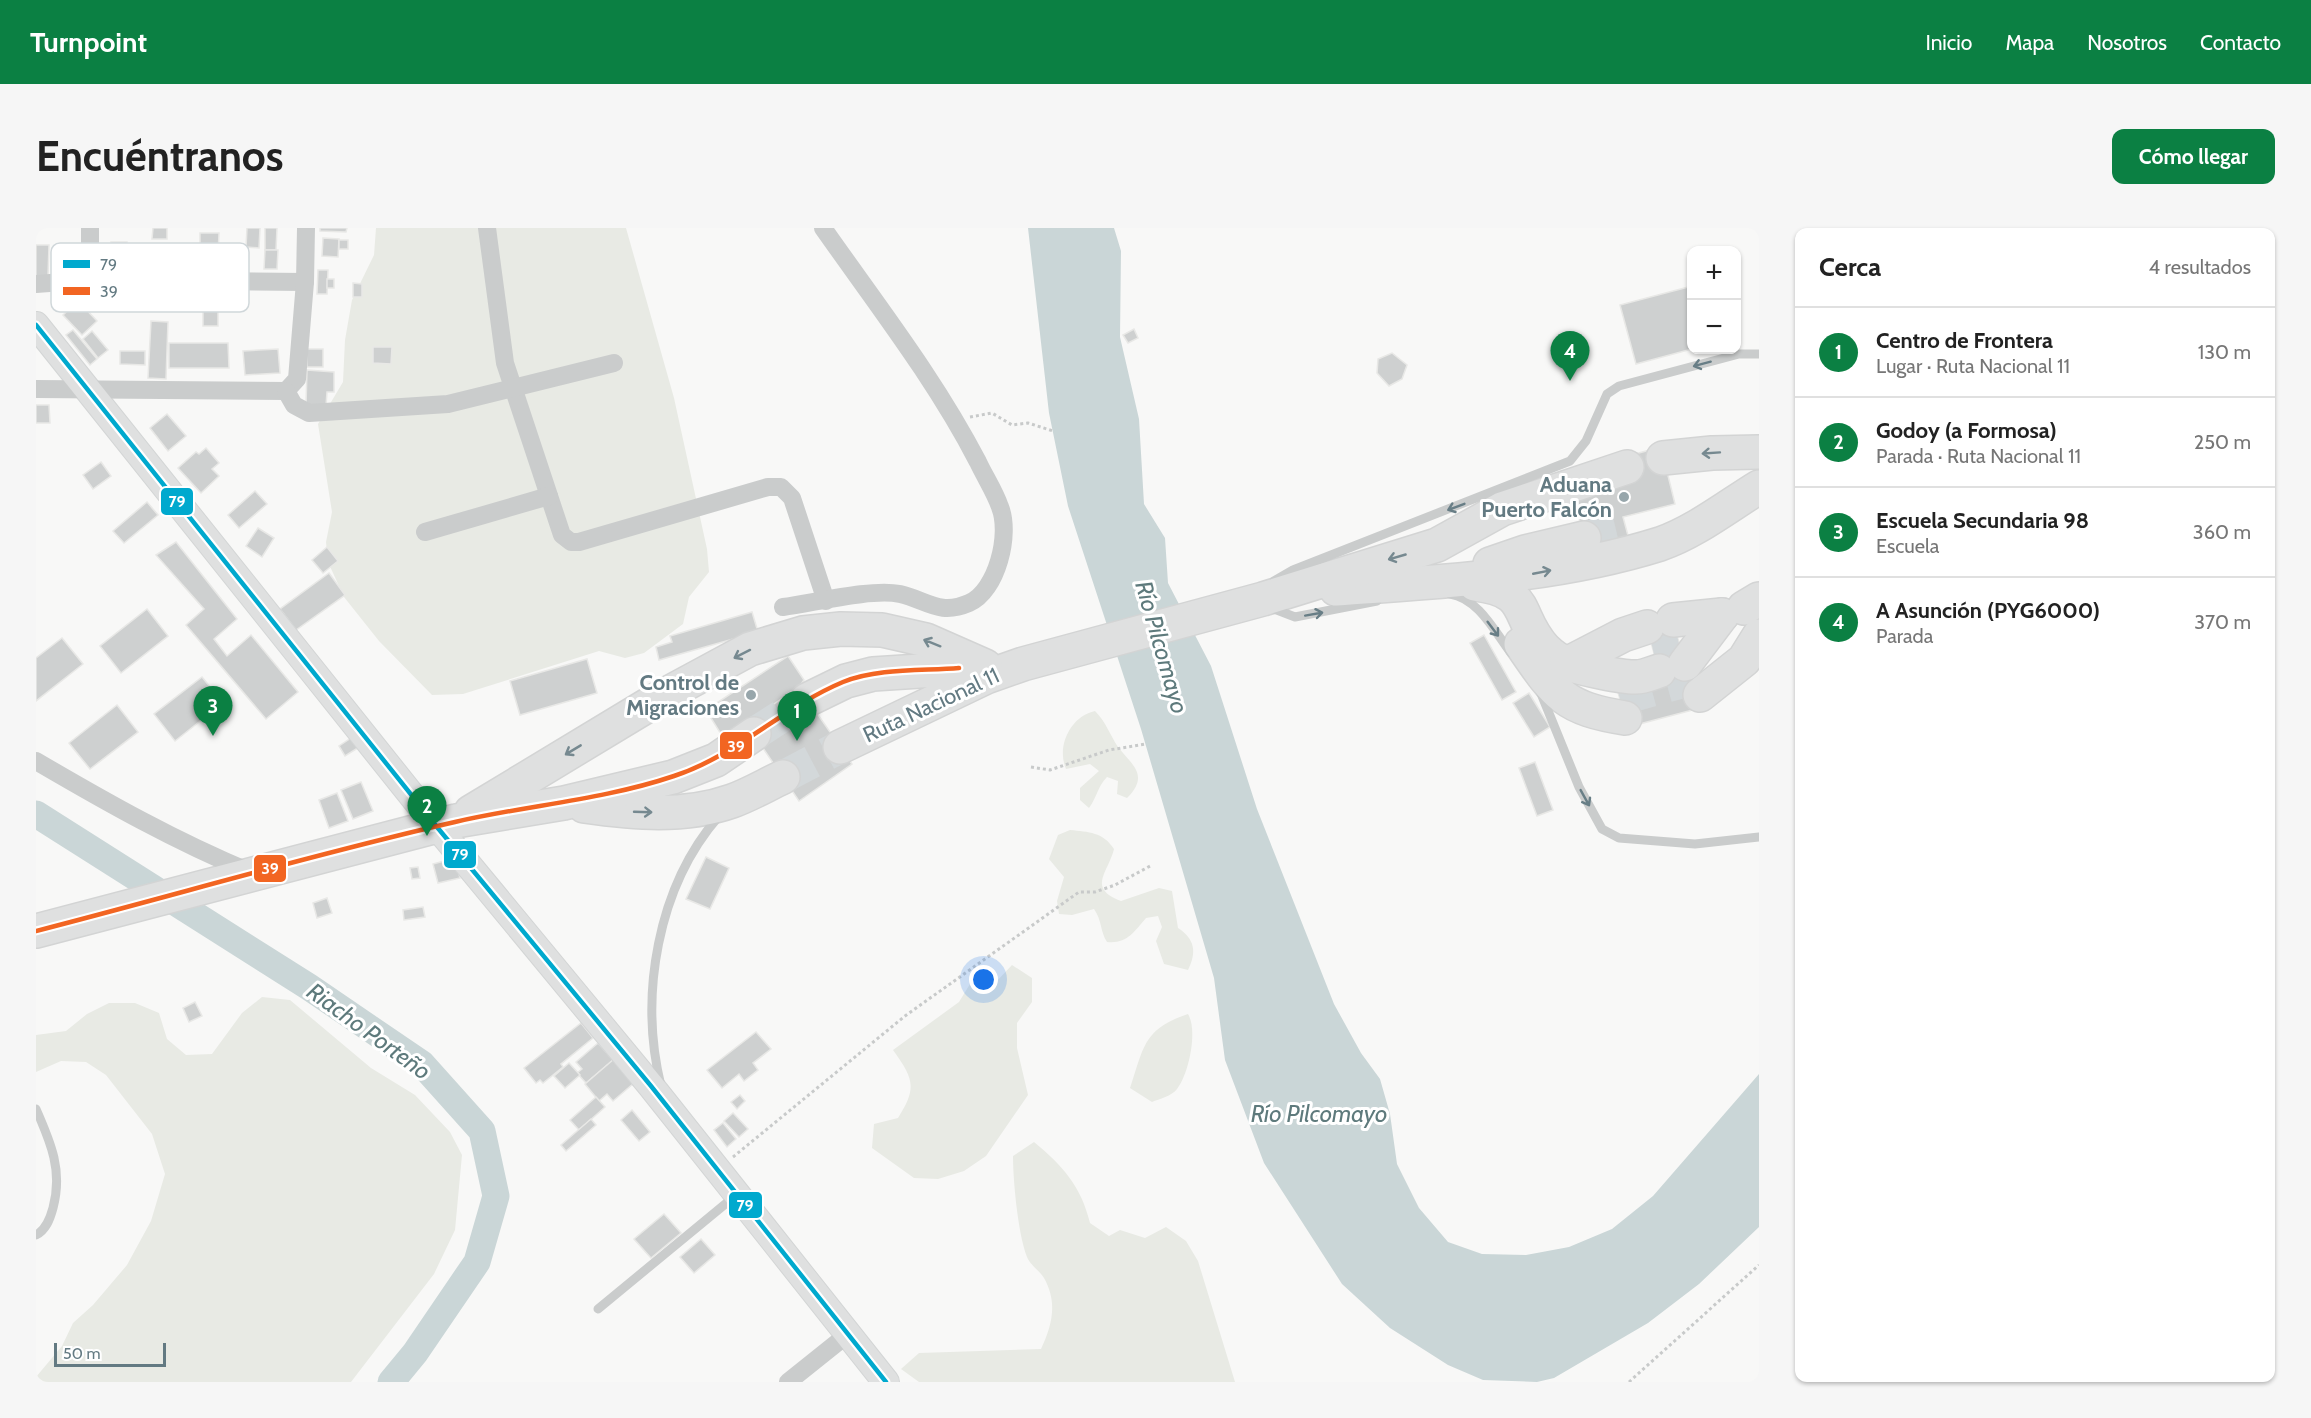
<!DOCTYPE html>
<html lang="es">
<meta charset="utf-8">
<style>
body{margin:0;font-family:Cabin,sans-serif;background:#f6f6f6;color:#222}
.controls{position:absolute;right:18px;top:18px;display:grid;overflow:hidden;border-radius:12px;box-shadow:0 2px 4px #0004}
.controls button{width:54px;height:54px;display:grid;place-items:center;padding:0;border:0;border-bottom:2px solid #e0e0e0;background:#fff;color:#222;font:30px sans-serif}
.scale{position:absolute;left:18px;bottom:15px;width:112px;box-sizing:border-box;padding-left:6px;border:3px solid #637a82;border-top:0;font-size:16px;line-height:21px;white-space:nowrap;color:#637a82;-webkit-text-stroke:4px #fff;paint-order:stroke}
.you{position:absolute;left:948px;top:752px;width:21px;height:21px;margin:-15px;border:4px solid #fff;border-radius:50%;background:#1a73e8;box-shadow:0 0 0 9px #1a73e833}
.badge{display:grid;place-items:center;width:39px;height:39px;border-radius:50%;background:#0b8043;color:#fff;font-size:20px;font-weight:700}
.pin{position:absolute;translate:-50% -50px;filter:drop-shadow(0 2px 3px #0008)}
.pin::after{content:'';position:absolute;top:32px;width:21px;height:18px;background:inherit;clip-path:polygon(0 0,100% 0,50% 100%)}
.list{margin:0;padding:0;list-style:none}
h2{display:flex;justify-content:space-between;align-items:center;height:78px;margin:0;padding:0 24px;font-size:26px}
h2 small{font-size:20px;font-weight:400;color:#767676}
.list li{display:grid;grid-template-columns:39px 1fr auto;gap:18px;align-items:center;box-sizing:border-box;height:90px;padding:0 24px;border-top:2px solid #e0e0e0}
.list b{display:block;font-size:22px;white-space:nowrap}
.list p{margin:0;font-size:20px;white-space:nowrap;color:#767676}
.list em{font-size:20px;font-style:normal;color:#767676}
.map{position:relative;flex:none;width:1723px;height:1154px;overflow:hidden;border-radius:12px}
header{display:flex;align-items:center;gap:36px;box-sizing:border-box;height:84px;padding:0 30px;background:#0b8043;color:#fff}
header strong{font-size:28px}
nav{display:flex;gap:33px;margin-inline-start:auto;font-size:21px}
.intro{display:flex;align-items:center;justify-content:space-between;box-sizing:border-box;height:144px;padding:0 36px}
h1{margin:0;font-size:42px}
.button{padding:15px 27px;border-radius:12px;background:#0b8043;color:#fff;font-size:21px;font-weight:700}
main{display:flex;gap:36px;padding:0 36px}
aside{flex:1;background:#fff;border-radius:12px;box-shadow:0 2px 4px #0004}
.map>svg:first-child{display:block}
</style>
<header>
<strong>Turnpoint</strong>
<nav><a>Inicio</a><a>Mapa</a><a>Nosotros</a><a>Contacto</a></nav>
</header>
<div class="intro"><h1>Encuéntranos</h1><a class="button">Cómo llegar</a></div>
<main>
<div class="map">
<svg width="1723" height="1154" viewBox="0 0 1723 1154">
<rect width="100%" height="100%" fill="#f8f8f7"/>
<g fill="#e8eae4">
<polygon points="340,0 590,0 638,170 671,321 673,344 653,369 647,396 608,425 589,430 563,423 427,466 396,467 343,413 308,369 292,334 290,314 296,284 282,196 307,154 309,112 316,72 338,27"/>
<path d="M1059,483C1070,494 1074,507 1082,519C1096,537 1114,547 1091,570L1081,566L1082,553L1071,549C1062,558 1061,569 1053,580L1044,572V560L1063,543L1054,536L1030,541C1020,518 1035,488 1059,483Z"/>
<path d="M1034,602C1053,604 1067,604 1078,621C1072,645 1051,660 1085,673L1123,660L1136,663L1142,700C1159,711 1161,724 1152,742L1128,736L1120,713L1126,699L1122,688L1110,690C1098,704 1091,716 1071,714C1064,703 1066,692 1058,681L1036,687L1023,686L1021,673L1028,649L1013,631L1022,607Z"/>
<path d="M976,737L996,750V774L981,795V820L992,867L950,928L928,943L902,951L878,950L836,920L838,896L862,890C881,860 878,851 857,822L923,774L934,756L959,755Z"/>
<polygon points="226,769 254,772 335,840 379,867 414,904 426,927 419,1002 398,1046 315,1154 0,1154 0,1149 26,1118 37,1095 57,1077 91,1037 115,993 129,946 116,906 70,847 50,834 25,833 0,844 0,807 30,803 51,786 73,775 99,775 123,785 131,811 150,827 176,826 206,785"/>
<path d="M1152,786C1162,802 1153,846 1141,861C1136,868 1123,871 1116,874L1094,860C1108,819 1107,801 1152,786Z"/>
<path d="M998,914C1027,938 1045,958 1054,995L1073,1008L1084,1002L1109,1010L1130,999L1150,1013L1162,1033L1199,1154H883L865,1141L883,1125L1005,1121C1016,1097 1022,1075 1008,1050C1004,1043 994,1037 991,1029C982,1006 977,953 977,928Z"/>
</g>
<polygon fill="#cad6d7" points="992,0 1078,0 1085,23 1084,109 1103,191 1108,276 1129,310 1132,355 1175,438 1221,581 1298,776 1325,825 1344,851 1354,886 1361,936 1383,980 1412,1014 1446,1026 1490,1027 1533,1019 1576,1001 1617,968 1723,846 1723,999 1663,1056 1612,1095 1518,1150 1501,1154 1447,1152 1412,1137 1354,1100 1306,1056 1228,935 1189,832 1178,750 1105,501 1032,278 1013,185"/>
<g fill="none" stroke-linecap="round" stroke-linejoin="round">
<polyline stroke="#cad6d7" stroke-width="27" points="0,586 273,759 386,836 446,903 460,968 441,1034 379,1125 355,1154"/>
</g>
<g fill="#ced0d0" stroke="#e8e8e6" stroke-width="1.5">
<polygon points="117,0 131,0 131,11 116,11"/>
<polygon points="211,0 224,0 223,20 210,19"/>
<polygon points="229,0 241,0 240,22 229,22"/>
<polygon points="284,0 311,0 310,4 284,3"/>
<polygon points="164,5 183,5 182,27 170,26 170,41 159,41 160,24 164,24"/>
<polygon points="287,10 303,11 302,29 286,28"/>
<rect x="303" y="12" width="9" height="9"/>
<polygon points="75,14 91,14 91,28 74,27"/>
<polygon points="0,17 13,17 12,48 0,48"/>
<polygon points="229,22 242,22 241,41 228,41"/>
<polygon points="282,42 292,42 291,66 281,66"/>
<rect x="291" y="51" width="7" height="9"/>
<polygon points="317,55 326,56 326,69 317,69"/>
<polygon points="1656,58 1656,121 1600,136 1584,77"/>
<polygon points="42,73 61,93 46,107 27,87"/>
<rect x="167" y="83" width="15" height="15"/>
<polygon points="115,93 132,94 130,151 112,150"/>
<polygon points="1098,101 1102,110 1092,115 1087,107"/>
<polygon points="37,102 61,131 54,137 30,107"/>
<polygon points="56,103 72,122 62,130 47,111"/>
<polygon points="133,115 192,115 193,140 133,140"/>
<polygon points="337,119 356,119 355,136 337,135"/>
<polygon points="242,121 244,145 209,147 207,123"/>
<rect x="271" y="121" width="16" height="18"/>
<polygon points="84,123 109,123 109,137 84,136"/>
<polygon points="1356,125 1371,137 1366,151 1353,158 1341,145 1342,131"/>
<polygon points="271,142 298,144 298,164 291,164 290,178 270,177"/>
<polygon points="0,177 13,177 14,195 0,195"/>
<polygon points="131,186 150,208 132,223 114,200"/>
<polygon points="1625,219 1639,276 1587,289 1594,315 1552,325 1536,263 1588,229"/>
<polygon points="170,220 183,235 176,241 183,248 165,265 142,240 160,224 163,226"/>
<polygon points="65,234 75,248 57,261 47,247"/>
<polygon points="219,263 231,276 203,300 192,287"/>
<polygon points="111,274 122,287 88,315 77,303"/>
<polygon points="222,300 238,310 226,329 210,318"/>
<polygon points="140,314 201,391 178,411 191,428 215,407 262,464 230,491 150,397 168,381 120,327"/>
<polygon points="291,319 302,333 287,345 276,332"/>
<polygon points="293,345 309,367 260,402 244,381"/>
<polygon points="111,381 132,408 85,445 64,418"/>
<polygon points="1634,382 1650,440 1624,447 1608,389"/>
<polygon points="716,384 722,404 623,432 620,419 636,414 634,408"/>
<polygon points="1448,407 1480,464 1466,472 1434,415"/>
<polygon points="26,410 47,436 0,473 0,430"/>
<polygon points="752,428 768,452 763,459 688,511 670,482"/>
<polygon points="551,431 561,465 484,487 474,453"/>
<polygon points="1657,440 1668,479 1592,499 1581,461"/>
<polygon points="166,449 187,475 139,513 118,486"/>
<polygon points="763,459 816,536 763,573 710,495"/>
<polygon points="1493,465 1514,499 1498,509 1477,475"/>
<polygon points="81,477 102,504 54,541 33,515"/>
<polygon points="318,508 325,518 309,528 303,518"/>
<polygon points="1499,534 1517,582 1501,588 1483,540"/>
<polygon points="325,554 337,583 317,591 305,562"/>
<polygon points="301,565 312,593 293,600 283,572"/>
<polygon points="670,629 693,640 674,681 650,671"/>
<polygon points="419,630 424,650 402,655 397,636"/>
<polygon points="382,639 384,650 376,651 374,640"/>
<polygon points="291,670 296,685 281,690 277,675"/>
<polygon points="387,679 389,689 368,692 367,682"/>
<polygon points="159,774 166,788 153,794 147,780"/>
<polygon points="545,795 557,810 525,836 527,839 507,855 504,852 500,855 488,840"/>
<polygon points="720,804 735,821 717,835 722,842 708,853 703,846 686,860 671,842"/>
<polygon points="562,815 577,832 550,855 541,845 546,841 540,834"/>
<polygon points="578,831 598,855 577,873 571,866 563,873 549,856"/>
<polygon points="533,835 544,847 529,860 518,848"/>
<polygon points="704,867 709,873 701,881 695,874"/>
<polygon points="560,869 569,879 543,902 534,892"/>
<polygon points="596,882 614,904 603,913 585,892"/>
<polygon points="697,885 712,901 703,909 688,893"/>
<polygon points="555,891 560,897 530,923 525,917"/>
<polygon points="687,895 700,911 691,919 678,902"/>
<polygon points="628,986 645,1005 615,1030 598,1011"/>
<polygon points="665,1011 679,1027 658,1045 644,1029"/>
</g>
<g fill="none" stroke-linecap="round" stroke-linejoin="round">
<g stroke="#d3d8da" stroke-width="33" stroke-dasharray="33 16" stroke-linecap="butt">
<polyline points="1548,310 1590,300"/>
<polyline points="1617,422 1643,416"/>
<polyline points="1584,471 1660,450"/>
<polyline points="718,506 771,472"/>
<polyline points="747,549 804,519"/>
</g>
<g stroke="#d3d5d5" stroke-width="28">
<polyline id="secondary" points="0,97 401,599 615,858 850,1154"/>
</g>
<g stroke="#d3d4d4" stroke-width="36">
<g id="highway">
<polyline points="1627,230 1676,225 1723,224"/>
<polyline points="1454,336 1489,324 1548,310"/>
<path d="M1439,356C1497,363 1478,388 1509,421C1515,427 1523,433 1532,436C1544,440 1588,450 1600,449C1608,449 1616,445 1623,443"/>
<path d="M1300,361C1409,353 1519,349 1624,316C1659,304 1692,278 1723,259"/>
<polyline points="1708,380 1723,371"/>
<polyline points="1637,392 1686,387"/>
<path d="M1485,416C1520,467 1527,480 1589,490"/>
<polyline points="1531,436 1587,407 1611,399"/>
<polyline points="1649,436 1686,387"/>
<polyline points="1664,467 1708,432 1723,408"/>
<polyline points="771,472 810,453 837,446 946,439"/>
<polyline points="804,519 950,449 987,436 1227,371 1401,317 1466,281 1591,239"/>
<path d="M548,578C597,585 648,590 696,573C713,567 730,557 747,549"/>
<polyline points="435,584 627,468 714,421 767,405 805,401 846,402 890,412 949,438"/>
<polyline points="0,703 420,593 528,575 637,549 680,532 718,506"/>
</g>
</g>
<g stroke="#c8caca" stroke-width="3" stroke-dasharray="3 3" stroke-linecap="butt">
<polyline points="934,189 956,185 976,197 992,195 1017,203"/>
<polyline points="995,539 1014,542 1073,522 1110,516"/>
<polyline points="697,929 869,788 1043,664 1059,664 1079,657 1116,637"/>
<polyline points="1593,1154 1723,1037"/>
</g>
<g stroke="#cacccc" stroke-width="9">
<polyline points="1238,353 1257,342 1534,233 1550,213 1571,166 1583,158 1703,126 1723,126"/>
<path d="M1414,366C1442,370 1459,404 1475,425"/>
<polyline points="1233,379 1259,389 1341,373"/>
<polyline points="1504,463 1543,559 1566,601 1583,610 1659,616 1723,609"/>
<path d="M625,858C603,768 621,659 683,588"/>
<path d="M0,881C15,915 27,943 17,980C14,991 10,1002 0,1007"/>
<polyline points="562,1081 699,968"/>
</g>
<g stroke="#cacccc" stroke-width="18">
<polyline points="54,0 54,52"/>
<polyline points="451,0 469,135 526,307 535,314 543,314 732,259 745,259 756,270 790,373"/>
<polyline points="0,56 54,52 269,54"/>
<polyline points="0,161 250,163 261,151 269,54 270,0"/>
<polyline points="250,163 258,177 273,185 412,176 578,135"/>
<polyline points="389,304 513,268"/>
<path d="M747,379C778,375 836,360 864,366C891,372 903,388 933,375C961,363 975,306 964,279C959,264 949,249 942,234C899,151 841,77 787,0"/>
<path d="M0,533C70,574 139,613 214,644"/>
<polyline points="752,1154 812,1106"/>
</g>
<use href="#secondary" stroke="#dfe0e0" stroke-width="26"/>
<use href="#highway" stroke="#dfe0e0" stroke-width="33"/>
<g stroke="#fff" stroke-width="9">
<polyline id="bus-1" points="0,97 401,599 615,858 850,1154"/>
</g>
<g stroke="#fff" stroke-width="9">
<path id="bus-2" d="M0,703C140,667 278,626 419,594C492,577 567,572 638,548C700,528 747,479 807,454C842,440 886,443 923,440"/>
</g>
<use href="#bus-1" stroke="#00a9ce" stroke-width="4.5"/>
<use href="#bus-2" stroke="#f26522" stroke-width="4.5"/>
</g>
<defs><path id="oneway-shaft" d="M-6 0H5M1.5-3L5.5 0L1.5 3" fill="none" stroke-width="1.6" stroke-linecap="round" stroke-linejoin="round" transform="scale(1.5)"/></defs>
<g stroke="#687e86">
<use href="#oneway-shaft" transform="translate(1666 136) rotate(165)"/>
<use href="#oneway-shaft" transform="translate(1420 279) rotate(159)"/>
<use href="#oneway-shaft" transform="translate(1278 386) rotate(-10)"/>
<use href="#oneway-shaft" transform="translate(1457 401) rotate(53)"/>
<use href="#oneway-shaft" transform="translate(1549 570) rotate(61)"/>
</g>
<g stroke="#768990">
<use href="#oneway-shaft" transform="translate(1675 225) rotate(176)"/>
<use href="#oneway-shaft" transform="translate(1361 329) rotate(164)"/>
<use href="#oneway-shaft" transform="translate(1506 344) rotate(-11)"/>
<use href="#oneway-shaft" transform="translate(896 415) rotate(-158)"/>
<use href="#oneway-shaft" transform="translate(706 426) rotate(153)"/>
<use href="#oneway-shaft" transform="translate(537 522) rotate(149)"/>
<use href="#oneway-shaft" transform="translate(607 584) rotate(2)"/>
</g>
<g fill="#97a6ab" stroke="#fff" stroke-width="2">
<circle cx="1588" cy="269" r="6"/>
<circle cx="715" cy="467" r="6"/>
</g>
<g text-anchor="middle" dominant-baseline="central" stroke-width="6" stroke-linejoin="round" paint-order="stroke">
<g font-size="22" font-weight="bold" fill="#637a82" stroke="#fff" text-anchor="end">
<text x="1576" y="256">Aduana<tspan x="1576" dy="25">Puerto Falcón</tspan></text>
<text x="703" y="454">Control de<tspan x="703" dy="25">Migraciones</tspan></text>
</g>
<g font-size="22" fill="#637a82" stroke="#fff">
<text transform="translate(895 477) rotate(-25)">Ruta Nacional 11</text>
</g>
<g font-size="24" font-style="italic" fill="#5e7a7c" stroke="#fff">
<text transform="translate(1126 419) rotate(74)">Río Pilcomayo</text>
<text transform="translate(333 803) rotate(36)">Riacho Porteño</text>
<text x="1283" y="885">Río Pilcomayo</text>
</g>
</g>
<rect x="15" y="15" width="198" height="69" rx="9" fill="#fff" stroke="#d0d7da" stroke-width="1.5"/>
<rect x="27" y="32" width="27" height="8" fill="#00a9ce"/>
<rect x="27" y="59" width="27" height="8" fill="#f26522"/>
<g font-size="16" fill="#637a82">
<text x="64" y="42">79</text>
<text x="64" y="69">39</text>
</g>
<g stroke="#fff" stroke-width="2">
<rect x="124" y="259" width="34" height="29" rx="6" fill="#00a9ce"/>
<rect x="683" y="503" width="34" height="29" rx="6" fill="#f26522"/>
<rect x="407" y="612" width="34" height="29" rx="6" fill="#00a9ce"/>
<rect x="217" y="626" width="34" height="29" rx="6" fill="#f26522"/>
<rect x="692" y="963" width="35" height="28" rx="6" fill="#00a9ce"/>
</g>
<g font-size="16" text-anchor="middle" font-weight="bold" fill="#fff">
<text x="141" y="279">79</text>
<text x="700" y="524">39</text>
<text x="424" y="632">79</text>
<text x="234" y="646">39</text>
<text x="709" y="983">79</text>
</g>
</svg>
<div class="controls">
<button>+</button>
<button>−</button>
</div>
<div class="scale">50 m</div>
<div class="you"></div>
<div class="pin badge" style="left:761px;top:513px">1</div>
<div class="pin badge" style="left:391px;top:608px">2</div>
<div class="pin badge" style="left:177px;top:508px">3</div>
<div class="pin badge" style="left:1534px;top:153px">4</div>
</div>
<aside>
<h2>Cerca<small>4 resultados</small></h2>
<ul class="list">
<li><span class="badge">1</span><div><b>Centro de Frontera</b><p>Lugar · Ruta Nacional 11</p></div><em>130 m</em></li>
<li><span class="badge">2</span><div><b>Godoy (a Formosa)</b><p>Parada · Ruta Nacional 11</p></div><em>250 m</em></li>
<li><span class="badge">3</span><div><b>Escuela Secundaria 98</b><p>Escuela</p></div><em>360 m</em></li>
<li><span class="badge">4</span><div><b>A Asunción (PYG6000)</b><p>Parada</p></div><em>370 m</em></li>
</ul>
</aside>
</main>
